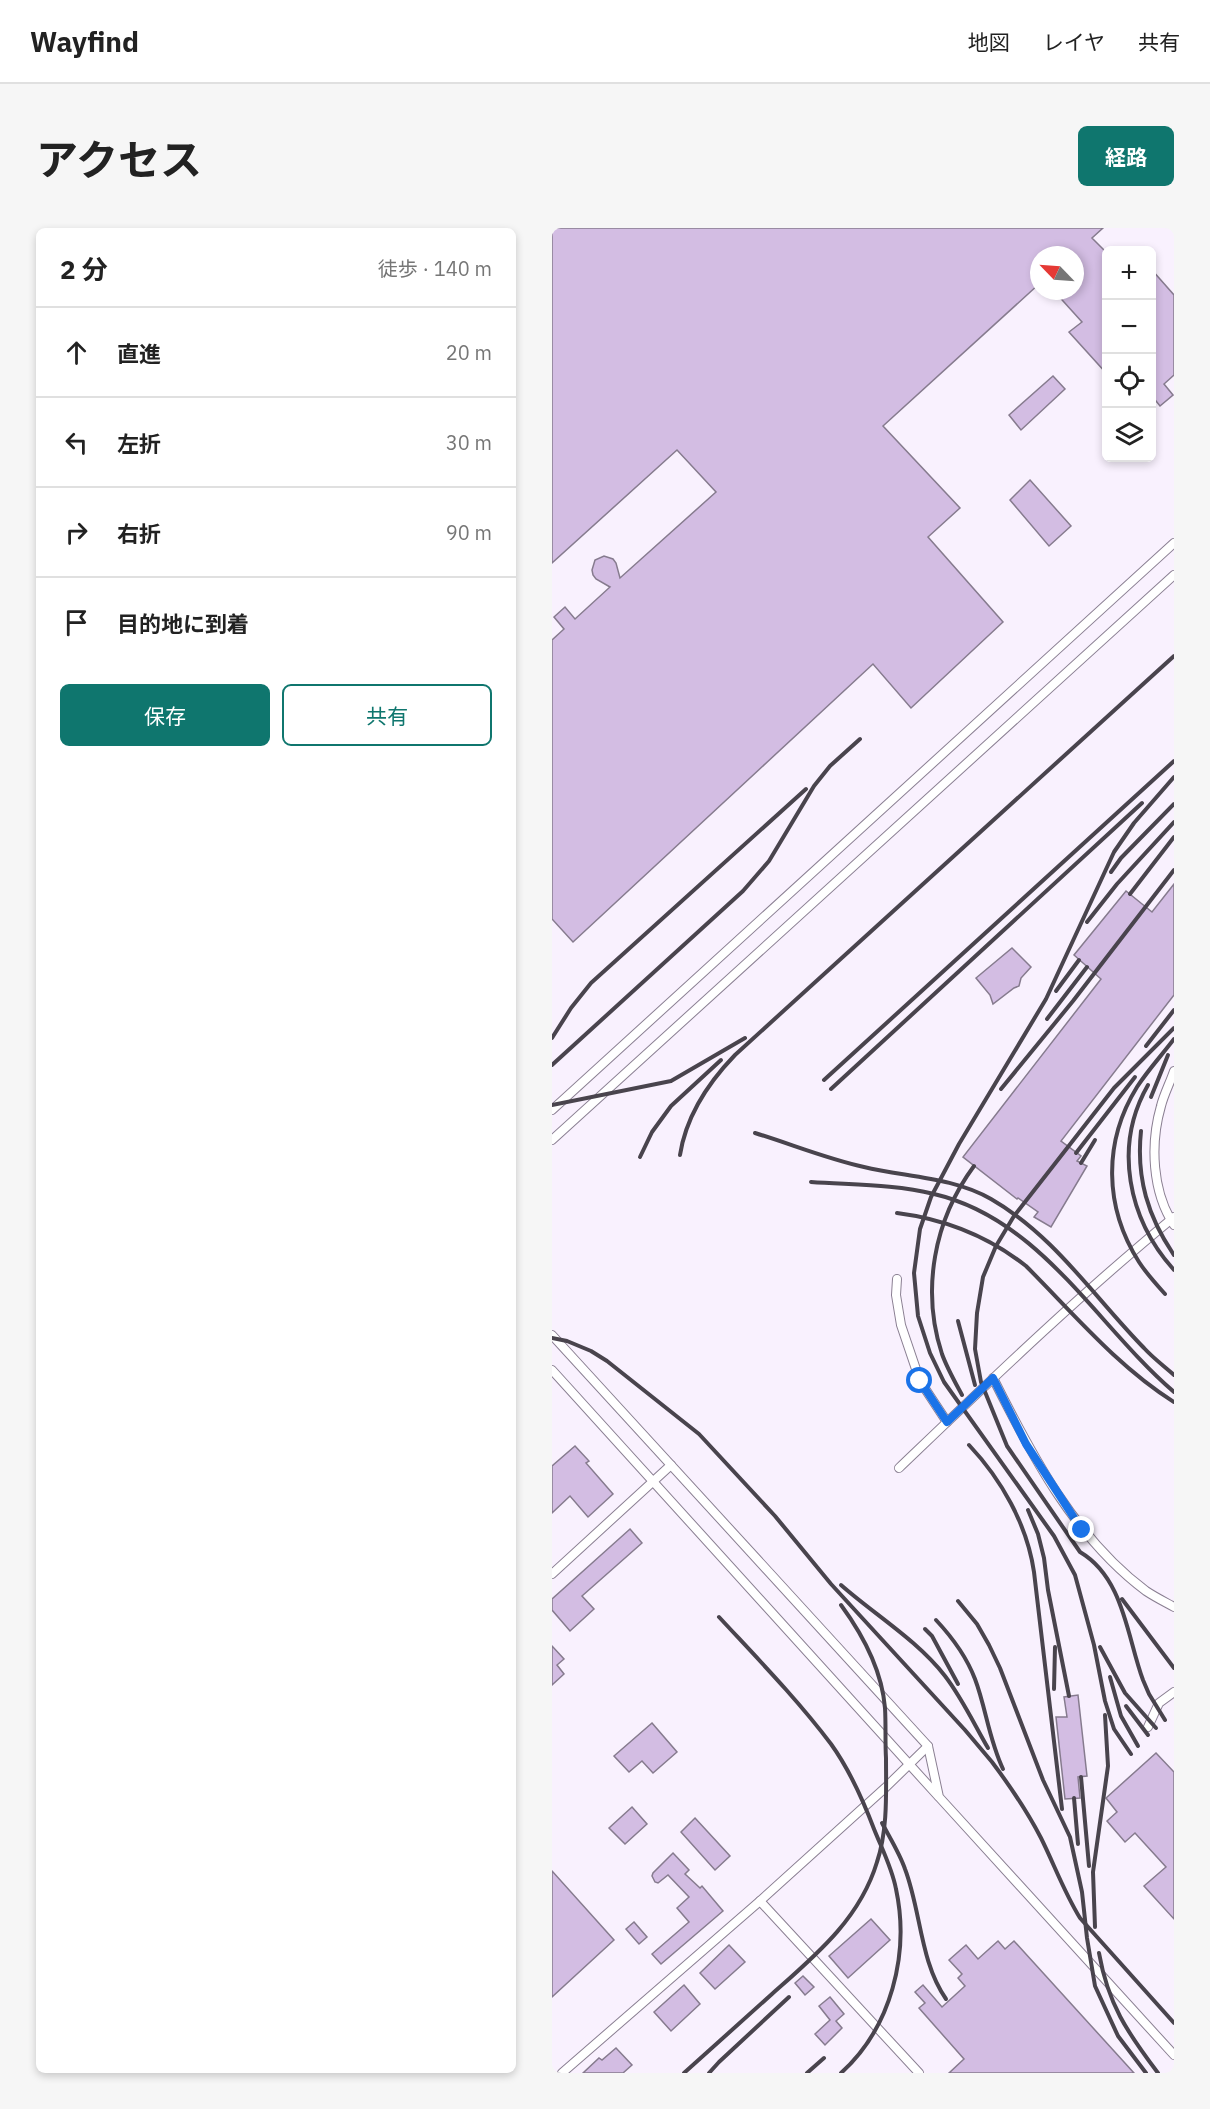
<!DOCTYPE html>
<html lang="ja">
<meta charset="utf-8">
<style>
body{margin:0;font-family:"IBM Plex Sans","Noto Sans JP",sans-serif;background:#f6f6f6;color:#222}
.controls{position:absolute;right:18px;top:18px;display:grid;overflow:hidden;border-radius:9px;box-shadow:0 3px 9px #0003}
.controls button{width:54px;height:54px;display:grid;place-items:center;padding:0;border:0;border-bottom:2px solid #e0e0e0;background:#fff;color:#222;font:30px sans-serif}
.compass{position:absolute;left:478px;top:18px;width:54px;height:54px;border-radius:50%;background:#fff;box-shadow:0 3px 9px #0003;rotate:295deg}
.stop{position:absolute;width:18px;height:18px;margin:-14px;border:4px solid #1a73e8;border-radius:50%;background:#fff}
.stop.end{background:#1a73e8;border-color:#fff;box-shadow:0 2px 6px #0008}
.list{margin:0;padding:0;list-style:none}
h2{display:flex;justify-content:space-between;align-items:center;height:78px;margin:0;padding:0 24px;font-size:26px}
h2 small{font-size:20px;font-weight:400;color:#767676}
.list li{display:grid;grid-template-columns:39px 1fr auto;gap:18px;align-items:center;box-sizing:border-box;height:90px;padding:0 24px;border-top:2px solid #e0e0e0}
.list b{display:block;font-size:22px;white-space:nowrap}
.list em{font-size:20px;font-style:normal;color:#767676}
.actions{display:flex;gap:12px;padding:18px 24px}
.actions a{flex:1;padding:14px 0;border:2px solid #0f766e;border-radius:9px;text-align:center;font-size:21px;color:#0f766e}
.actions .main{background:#0f766e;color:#fff}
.icon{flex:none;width:33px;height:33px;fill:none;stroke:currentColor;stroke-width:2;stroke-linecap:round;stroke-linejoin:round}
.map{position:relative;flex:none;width:622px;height:1845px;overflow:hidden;border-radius:9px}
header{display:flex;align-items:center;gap:36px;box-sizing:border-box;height:84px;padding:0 30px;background:#fff;border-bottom:2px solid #e0e0e0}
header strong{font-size:28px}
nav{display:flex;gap:33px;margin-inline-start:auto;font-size:21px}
.intro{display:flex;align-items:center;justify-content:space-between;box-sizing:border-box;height:144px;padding:0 36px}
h1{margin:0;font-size:42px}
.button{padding:15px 27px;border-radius:9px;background:#0f766e;color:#fff;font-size:21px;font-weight:700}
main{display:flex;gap:36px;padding:0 36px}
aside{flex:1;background:#fff;border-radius:9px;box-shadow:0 3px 9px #0003}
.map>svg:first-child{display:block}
</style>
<header>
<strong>Wayfind</strong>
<nav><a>地図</a><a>レイヤ</a><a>共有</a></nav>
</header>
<div class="intro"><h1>アクセス</h1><a class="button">経路</a></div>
<main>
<aside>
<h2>2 分<small>徒歩 · 140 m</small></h2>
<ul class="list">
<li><svg class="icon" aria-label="ahead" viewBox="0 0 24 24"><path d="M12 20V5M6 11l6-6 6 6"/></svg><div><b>直進</b></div><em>20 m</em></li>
<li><svg class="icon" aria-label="left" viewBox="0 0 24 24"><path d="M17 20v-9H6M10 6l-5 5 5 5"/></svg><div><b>左折</b></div><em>30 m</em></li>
<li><svg class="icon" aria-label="right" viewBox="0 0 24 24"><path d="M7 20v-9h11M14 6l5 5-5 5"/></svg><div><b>右折</b></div><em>90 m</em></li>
<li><svg class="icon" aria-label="arrive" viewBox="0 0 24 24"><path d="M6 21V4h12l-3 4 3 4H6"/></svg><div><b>目的地に到着</b></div></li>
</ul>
<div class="actions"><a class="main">保存</a><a>共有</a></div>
</aside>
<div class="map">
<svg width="622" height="1845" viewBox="0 0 622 1845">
<rect width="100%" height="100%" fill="#f9f1fe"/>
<g fill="#d3bde3" stroke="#867b8e" stroke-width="1.5">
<polygon points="0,0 551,0 540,10 555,25 555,146 517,104 530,94 502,63 523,63 523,27 487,27 487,56 331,198 408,280 376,309 451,394 359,480 321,436 21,714 0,691 0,412 12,401 2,389 13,379 23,391 58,359 44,351 41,347 40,342 43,332 52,328 61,331 64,335 68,350 164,264 125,222 0,335"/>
<polygon points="600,42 622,67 622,147 612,156 621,167 608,178 600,168"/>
<polygon points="501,148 513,161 469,202 457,187"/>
<polygon points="478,252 519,298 497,318 458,272"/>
<polygon points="622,656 622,767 509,913 529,928 525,933 535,938 499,999 482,989 486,984 466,970 465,971 411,929 549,751 522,727 574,663 600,684"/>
<polygon points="460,720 479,739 469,750 467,758 462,760 441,776 438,767 424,750"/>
<polygon points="23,1218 37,1233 34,1235 61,1266 36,1289 18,1268 0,1285 0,1238"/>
<polygon points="78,1301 90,1315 30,1368 42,1381 18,1403 0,1382 0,1371"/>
<polygon points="0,1418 12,1431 5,1437 12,1446 0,1457"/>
<polygon points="526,1467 535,1548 526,1549 528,1570 513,1571 504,1489 515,1489 512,1469"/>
<polygon points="100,1495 125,1524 101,1545 90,1533 77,1544 62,1528"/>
<polygon points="604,1525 622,1544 622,1691 592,1658 614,1639 583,1605 573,1614 555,1593 565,1584 554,1570"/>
<polygon points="80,1579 95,1596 73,1616 57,1600"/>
<polygon points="143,1590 178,1628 163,1642 129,1604"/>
<polygon points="121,1625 137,1642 133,1646 148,1660 150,1658 171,1683 109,1736 100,1726 137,1694 125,1680 137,1669 116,1647 106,1655 103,1654 100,1648 101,1645"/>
<polygon points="0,1643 62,1712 0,1769"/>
<polygon points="319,1691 338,1712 296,1750 277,1728"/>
<polygon points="82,1694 95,1709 87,1716 74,1701"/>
<polygon points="446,1713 453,1721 462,1713 582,1845 397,1845 412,1831 367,1780 373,1775 363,1764 371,1757 390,1779 413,1758 406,1750 410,1746 397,1732 414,1717 426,1731"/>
<polygon points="177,1717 193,1734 163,1761 148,1745"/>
<polygon points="251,1748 262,1759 253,1767 243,1755"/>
<polygon points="132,1757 148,1776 119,1803 102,1784"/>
<polygon points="278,1769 292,1786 284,1793 290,1800 273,1817 263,1806 278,1792 267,1778"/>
<polygon points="64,1820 80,1837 71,1845 31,1845 47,1830 50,1832"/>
</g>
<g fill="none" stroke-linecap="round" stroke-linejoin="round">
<g stroke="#8a7f92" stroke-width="10">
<g id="lane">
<path d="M622,843C618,855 612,866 609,878C598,916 600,964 622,997"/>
<polyline points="0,882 622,315"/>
<polyline points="0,912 622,347"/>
<polyline points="345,1051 344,1067 349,1097 368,1153 395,1194"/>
<polyline points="0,1107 376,1518 387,1569 622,1827"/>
<polyline points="0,1142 386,1568"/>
<path d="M441,1150C480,1228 523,1310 594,1363C603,1369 613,1374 622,1379"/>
<path d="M347,1240C437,1154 526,1068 622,989"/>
<polyline points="0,1346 119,1237"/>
<polyline points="596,1499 607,1475 622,1464"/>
<polyline points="208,1673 367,1845"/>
<polyline points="10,1845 208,1673 333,1560 376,1518"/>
</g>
</g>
<use href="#lane" stroke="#fff" stroke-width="8"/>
<g stroke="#49444d" stroke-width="4">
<polyline points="559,644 569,630 622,576"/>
<polyline points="578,666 622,609"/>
<polyline points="535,694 565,656 622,594"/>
<polyline points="504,763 527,732"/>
<polyline points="495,791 535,739"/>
<polyline points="0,810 19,780 39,755 254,561"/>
<polyline points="594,818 622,782"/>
<polyline points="0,837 191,663 217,633 262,558 278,538 308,511"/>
<polyline points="272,852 622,533"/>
<path d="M596,857C561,918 576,991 622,1042"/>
<polyline points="279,861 590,575"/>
<polyline points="449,861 521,773 622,642"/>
<polyline points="599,869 616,827"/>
<polyline points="0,877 119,853 193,810"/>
<path d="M589,903C584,950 596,989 622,1027"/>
<path d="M203,905C239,916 275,931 312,939C354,949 401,949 439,971C502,1007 542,1069 592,1120C601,1130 612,1138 622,1147"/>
<polyline points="524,925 583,849"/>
<path d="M128,927C134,888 156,855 183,827L622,428"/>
<polyline points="88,929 100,904 119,878 169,832"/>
<polyline points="529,935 543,912"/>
<path d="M259,954C300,957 342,956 382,966C489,991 544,1097 622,1164"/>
<path d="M345,985C392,991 436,1008 474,1038C521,1085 565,1138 622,1174"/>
<path d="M613,1066C604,1056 594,1045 587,1034C552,979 551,914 585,859C596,842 610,827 622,811"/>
<polyline points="406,1093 423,1157"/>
<path d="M0,1110L15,1113L39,1123L55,1133L147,1206L223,1288L279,1356L413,1502L440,1534C458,1558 475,1583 489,1610C502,1636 512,1664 528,1690L622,1795"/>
<path d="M410,1167C403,1154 395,1140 390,1126C369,1062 382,992 422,938"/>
<path d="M417,1217C449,1251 475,1296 482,1344L510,1581"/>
<polyline points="476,1282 486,1306 492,1330 496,1362 517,1468"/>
<path d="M289,1357C323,1387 365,1412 393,1448C410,1470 422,1496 436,1520"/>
<polyline points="570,1371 622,1440"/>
<polyline points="406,1373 425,1396 437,1417 448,1440 491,1552 518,1609 530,1664 535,1710 543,1758 566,1808 594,1845"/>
<path d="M167,1389C205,1430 245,1471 279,1516C297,1541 311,1572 322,1601C330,1621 340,1640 344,1661C358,1726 339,1800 289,1845"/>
<path d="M384,1392C399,1408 415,1430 423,1451C434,1480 437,1512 451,1541"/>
<polyline points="373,1401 380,1408 406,1456"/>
<polyline points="548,1419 573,1465 604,1500"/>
<polyline points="558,1449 569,1488 586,1518"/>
<polyline points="502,1461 503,1419"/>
<polyline points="574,1478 596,1507"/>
<path d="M613,1492L597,1466L591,1452C575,1409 572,1350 528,1324L455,1218L429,1154L423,1121L425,1085L431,1049L444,1018L462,988L562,860L622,800"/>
<polyline points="579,1526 562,1501 553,1473 542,1417 523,1347 502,1308 392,1154 378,1125 366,1088 362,1045 368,1001 379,969 407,916 494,771 562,624 582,595 622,549"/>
<polyline points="529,1549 537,1638"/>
<polyline points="522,1570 526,1616"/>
<path d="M330,1595C338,1610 348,1626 353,1641C369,1683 368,1734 394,1771"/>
<polyline points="543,1699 541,1644 556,1538 553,1487"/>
<path d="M547,1725C556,1776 575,1804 606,1845"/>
<path d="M132,1845C161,1819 190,1793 220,1766C263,1728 308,1691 325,1634C336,1601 334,1564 334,1530C333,1514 334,1497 333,1480C330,1443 311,1407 289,1377"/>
<polyline points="157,1845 167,1834 237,1769"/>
<polyline points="255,1845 272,1830"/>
</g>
</g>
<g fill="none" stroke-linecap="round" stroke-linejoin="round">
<polyline stroke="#1a73e8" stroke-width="8" points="368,1153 395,1194 441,1150 474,1216 530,1302"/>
</g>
</svg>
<div class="controls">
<button>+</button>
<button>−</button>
<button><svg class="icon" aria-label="locate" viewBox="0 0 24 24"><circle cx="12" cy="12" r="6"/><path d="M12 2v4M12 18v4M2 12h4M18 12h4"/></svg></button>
<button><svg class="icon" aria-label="layers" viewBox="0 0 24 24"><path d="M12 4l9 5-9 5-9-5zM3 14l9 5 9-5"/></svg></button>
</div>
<svg class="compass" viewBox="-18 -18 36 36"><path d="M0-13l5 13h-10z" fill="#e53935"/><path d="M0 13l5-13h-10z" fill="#767676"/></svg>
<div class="stop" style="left:368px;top:1153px"></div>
<div class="stop end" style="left:530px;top:1302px"></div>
</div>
</main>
